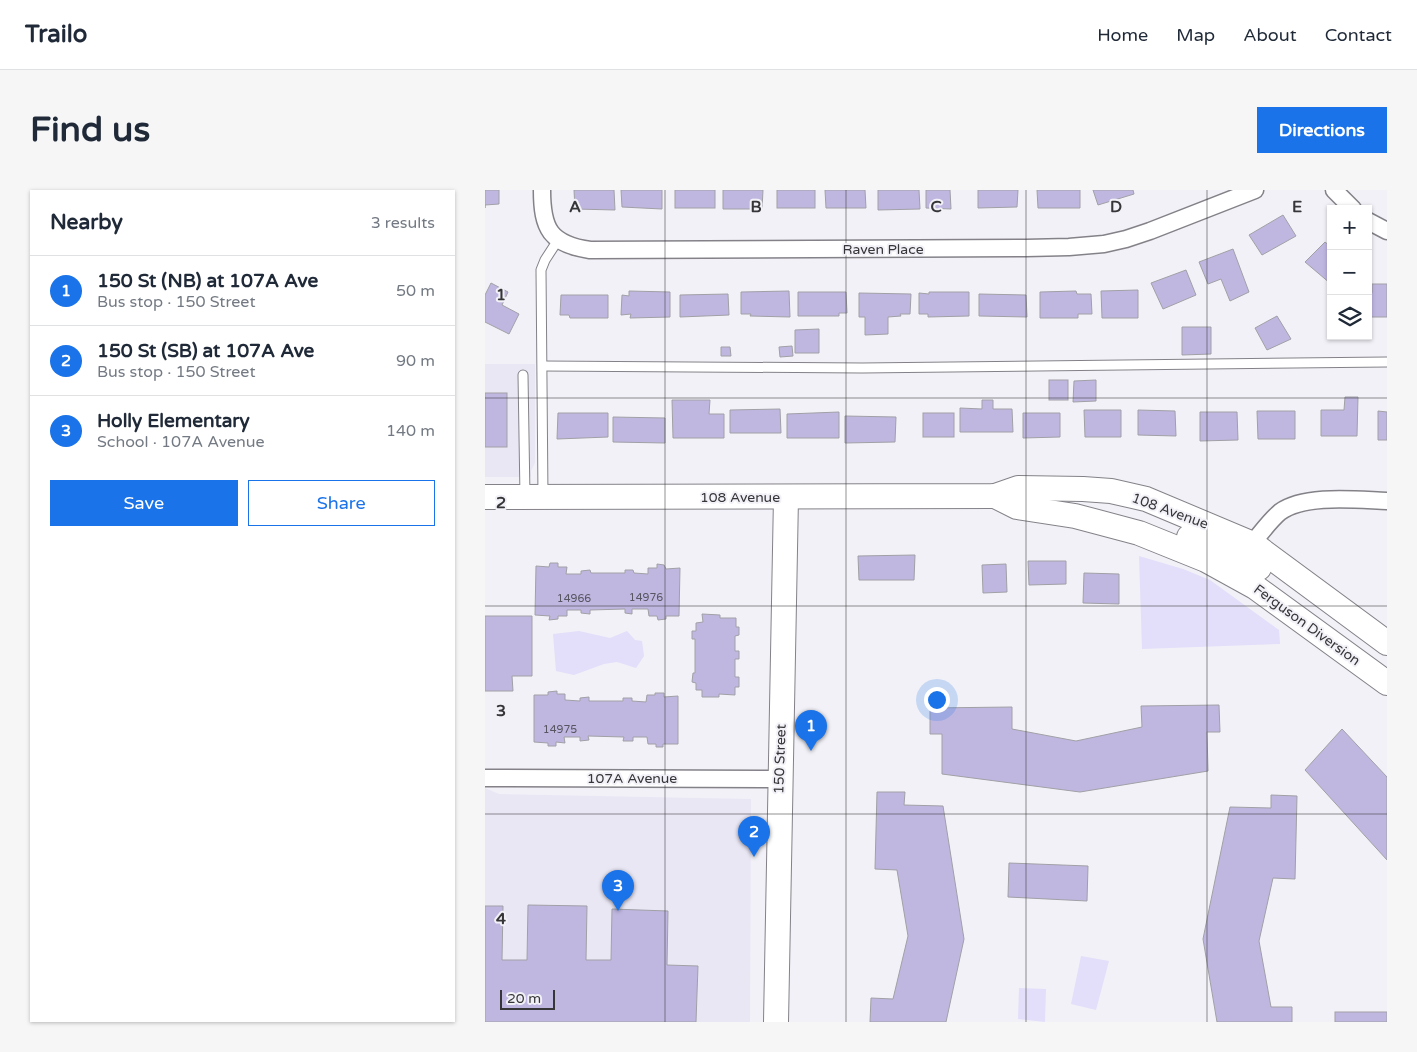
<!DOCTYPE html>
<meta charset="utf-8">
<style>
body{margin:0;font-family:"Varela Round",sans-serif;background:#f6f6f7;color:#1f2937}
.controls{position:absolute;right:15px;top:15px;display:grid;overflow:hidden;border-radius:0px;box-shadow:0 1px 4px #0004}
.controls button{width:45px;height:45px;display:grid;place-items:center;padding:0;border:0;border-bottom:1px solid #e0e1e3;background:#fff;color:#1f2937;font:25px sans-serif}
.scale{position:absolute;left:15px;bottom:12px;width:55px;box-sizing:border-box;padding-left:5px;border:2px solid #363638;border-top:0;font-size:14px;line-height:18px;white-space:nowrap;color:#363638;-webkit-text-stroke:4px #f2f1f7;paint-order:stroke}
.you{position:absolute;left:451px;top:509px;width:18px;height:18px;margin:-12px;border:4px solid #fff;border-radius:50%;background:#1a73e8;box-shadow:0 0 0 8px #1a73e833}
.badge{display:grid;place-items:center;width:32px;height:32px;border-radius:50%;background:#1a73e8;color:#fff;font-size:16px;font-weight:700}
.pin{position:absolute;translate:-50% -41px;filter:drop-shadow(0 1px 2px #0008)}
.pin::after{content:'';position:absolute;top:26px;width:18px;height:15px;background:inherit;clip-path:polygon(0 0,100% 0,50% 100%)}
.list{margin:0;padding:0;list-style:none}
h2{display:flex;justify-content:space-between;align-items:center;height:65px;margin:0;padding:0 20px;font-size:21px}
h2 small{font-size:16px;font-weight:400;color:#747a83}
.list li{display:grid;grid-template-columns:32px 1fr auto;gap:15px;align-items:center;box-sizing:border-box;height:70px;padding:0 20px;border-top:1px solid #e0e1e3}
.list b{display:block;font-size:19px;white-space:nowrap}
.list p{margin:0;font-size:16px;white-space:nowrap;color:#747a83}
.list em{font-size:16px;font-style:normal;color:#747a83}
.actions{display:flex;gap:10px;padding:15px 20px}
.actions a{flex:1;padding:11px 0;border:1px solid #1a73e8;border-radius:0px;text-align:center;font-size:18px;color:#1a73e8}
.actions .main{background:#1a73e8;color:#fff}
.icon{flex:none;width:28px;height:28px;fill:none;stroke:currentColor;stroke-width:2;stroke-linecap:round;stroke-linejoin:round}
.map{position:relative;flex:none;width:902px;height:832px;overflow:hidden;border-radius:0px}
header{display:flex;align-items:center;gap:30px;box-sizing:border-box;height:70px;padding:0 25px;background:#fff;border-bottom:1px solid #e0e1e3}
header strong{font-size:24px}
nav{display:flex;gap:28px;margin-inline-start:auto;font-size:18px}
.intro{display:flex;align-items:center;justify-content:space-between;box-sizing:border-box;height:120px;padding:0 30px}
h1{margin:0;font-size:35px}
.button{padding:12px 22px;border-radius:0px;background:#1a73e8;color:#fff;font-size:18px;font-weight:700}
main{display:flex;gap:30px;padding:0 30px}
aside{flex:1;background:#fff;border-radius:0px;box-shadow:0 1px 4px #0004}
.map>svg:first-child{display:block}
</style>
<header>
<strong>Trailo</strong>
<nav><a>Home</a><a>Map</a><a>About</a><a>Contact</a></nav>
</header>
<div class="intro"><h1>Find us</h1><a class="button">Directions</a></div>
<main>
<aside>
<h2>Nearby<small>3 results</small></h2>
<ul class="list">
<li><span class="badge">1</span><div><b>150 St (NB) at 107A Ave</b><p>Bus stop · 150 Street</p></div><em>50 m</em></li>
<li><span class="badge">2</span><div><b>150 St (SB) at 107A Ave</b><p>Bus stop · 150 Street</p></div><em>90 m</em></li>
<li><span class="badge">3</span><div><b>Holly Elementary</b><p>School · 107A Avenue</p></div><em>140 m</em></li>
</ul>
<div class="actions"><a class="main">Save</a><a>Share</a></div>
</aside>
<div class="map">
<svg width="902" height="832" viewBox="0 0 902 832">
<rect width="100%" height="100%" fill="#f2f1f7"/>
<g fill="#eae7f5">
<polygon points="0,174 50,174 50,273 46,281 46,287 0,287"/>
<polygon points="0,598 14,604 266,609 265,832 0,832"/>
</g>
<g fill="#e3defa">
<polygon points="654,366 698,379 725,390 794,440 795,454 657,459"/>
<polygon points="94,441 125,448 142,441 150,450 157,451 159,466 151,478 132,472 119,474 89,485 71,481 68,444"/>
<polygon points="596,766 624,771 611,820 586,814"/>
<polygon points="534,798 561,799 560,832 533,829"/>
</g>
<g fill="#c0b7e1" stroke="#a1a0a6">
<polygon points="0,0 14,0 14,14 0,15 0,18"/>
<polygon points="89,0 129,0 130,20 90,19"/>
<polygon points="136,0 177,0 177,19 137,17"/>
<rect x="190" y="0" width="40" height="18"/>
<polygon points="238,0 278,0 277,19 238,19"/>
<rect x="292" y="0" width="38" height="18"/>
<polygon points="340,0 380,0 381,18 341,18"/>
<polygon points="393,0 434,0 435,19 393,20"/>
<polygon points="441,0 465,0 466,19 441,18"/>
<polygon points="493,0 533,0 532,17 493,18"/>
<polygon points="552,0 595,0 595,18 553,18"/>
<polygon points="608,0 648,0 649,4 613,15"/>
<polygon points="798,25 811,46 777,65 764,45"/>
<polygon points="840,52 846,57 846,94 820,72"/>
<polygon points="748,59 764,102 745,111 736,89 723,94 714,72"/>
<polygon points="701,80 711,105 678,119 666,93"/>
<polygon points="6,93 23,102 17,115 34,124 24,144 0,132 0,105"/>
<polygon points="887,94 902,94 902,127 883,127 883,103 887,103"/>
<polygon points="653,100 653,128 617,128 616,101"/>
<polygon points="144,101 185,102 185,127 145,128 146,124 136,125 137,105 144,106"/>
<polygon points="304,101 305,127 265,126 266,124 256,124 256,102"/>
<polygon points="591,101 592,104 606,104 607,124 593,124 593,128 555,128 555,102"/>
<polygon points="313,102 361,102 362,123 354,123 354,126 313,126"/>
<polygon points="444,102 484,102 484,126 443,127 443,124 434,124 434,103 444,104"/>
<polygon points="374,103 426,104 425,124 415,124 416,126 403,127 403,144 380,145 380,127 374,127"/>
<polygon points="243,104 244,125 195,127 195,105"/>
<polygon points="494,104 541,105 542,127 494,126"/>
<polygon points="76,105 123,105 123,128 85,128 84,125 75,125"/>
<polygon points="792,126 806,149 782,160 770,138"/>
<polygon points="697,137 726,137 726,164 697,165"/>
<polygon points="334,139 334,163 310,163 310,140"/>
<polygon points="307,156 308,166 295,167 294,157"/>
<polygon points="236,157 245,157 246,166 236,166"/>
<rect x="564" y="190" width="19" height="20"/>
<polygon points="611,190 611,211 588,212 589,191"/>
<rect x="0" y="203" width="22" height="54"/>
<polygon points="860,207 873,207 872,246 836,246 836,220 859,220"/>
<polygon points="187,210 225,210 224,224 239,224 239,248 188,248"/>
<polygon points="497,210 508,210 508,219 527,219 528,242 475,242 475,218 497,219"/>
<polygon points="295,219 296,243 245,243 245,220"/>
<polygon points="599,220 636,220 636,247 600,247"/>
<polygon points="653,220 690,221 691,246 653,245"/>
<polygon points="772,221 810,221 810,249 773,249"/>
<polygon points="893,221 902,222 902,250 893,250"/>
<polygon points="354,222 354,248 302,248 302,224"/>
<polygon points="715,222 752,222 753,250 715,251"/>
<polygon points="73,223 123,223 123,247 72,249"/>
<rect x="438" y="223" width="31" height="24"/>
<polygon points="538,223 575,223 575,247 538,248"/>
<polygon points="360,226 411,227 410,252 360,253"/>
<polygon points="128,227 180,228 180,253 128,252"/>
<polygon points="430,365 429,390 374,390 373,366"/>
<polygon points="543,371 581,371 581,394 544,395"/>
<polygon points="65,373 73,373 73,377 82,377 81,384 96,384 96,381 105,380 106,383 140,383 140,380 148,380 149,383 163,384 163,378 172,378 172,374 179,375 181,379 195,378 194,426 181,426 181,429 173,430 172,426 164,426 163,419 147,419 147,424 140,423 140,419 105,420 105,424 96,423 96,420 82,420 82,426 73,426 73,429 64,430 65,426 50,425 51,376 64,377"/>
<polygon points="521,374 522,402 498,403 497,375"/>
<polygon points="599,383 634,384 634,414 598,413"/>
<polygon points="217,424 235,425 235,428 251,428 251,437 254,437 254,445 250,446 250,461 254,461 254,469 250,469 250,487 254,487 254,497 250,497 250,505 234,504 234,507 217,507 217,500 211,500 211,493 207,492 208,483 210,483 210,449 207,449 207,441 211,441 211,433 218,432"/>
<polygon points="0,426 47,426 47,486 27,486 28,501 0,501"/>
<polygon points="72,501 72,504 80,504 80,510 95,511 95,508 104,507 104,511 138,511 138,508 147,508 147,511 161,512 162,505 170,505 170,503 179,503 179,507 193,506 193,554 178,554 178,557 171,557 171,554 163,554 162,547 148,547 148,551 138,551 139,547 103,546 104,550 95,551 95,547 79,547 80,553 71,552 71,556 63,556 63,553 49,552 49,505 63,505 63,502"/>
<polygon points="734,515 735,542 722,542 723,581 595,602 457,584 457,544 445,544 445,518 527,517 527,539 591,551 657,537 656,516"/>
<polygon points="857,539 902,587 902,670 820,580"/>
<polygon points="392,602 420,602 419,615 458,616 479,749 461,832 385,832 386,808 408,809 423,746 412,680 390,679"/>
<polygon points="786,605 812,606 810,689 788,688 774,751 786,817 807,817 807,832 732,832 718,749 745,617 786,618"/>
<polygon points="524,673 603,676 602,711 523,707"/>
<polygon points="43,715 102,716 101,770 126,770 127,719 183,721 182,775 213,776 211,832 0,832 0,716 18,716 17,770 42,770"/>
<rect x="850" y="822" width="52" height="10"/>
</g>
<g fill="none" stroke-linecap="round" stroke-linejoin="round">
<g stroke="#848288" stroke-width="11">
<g id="service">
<polyline points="58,176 377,178 902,172"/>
<polyline points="38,185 40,307"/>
<polyline points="58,307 56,80 60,70 73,50"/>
</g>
</g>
<g stroke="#848288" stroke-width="19">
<g id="minor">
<path d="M57,0C57,39 65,54 105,60L541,58L584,57L619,54L641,49L665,41L770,0"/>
<polyline points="849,0 868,19"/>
<polyline points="883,31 902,41"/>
<path d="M761,360C773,348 782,333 795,322C820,304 872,310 902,311"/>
<polyline points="0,588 294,589"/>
</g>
</g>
<g stroke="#848288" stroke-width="26">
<g id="secondary">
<polyline points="510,306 532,317 590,326 654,343 721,370 770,397 902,493"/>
<polyline points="0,307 510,306 533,298 598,299 626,301 661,309 768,354 902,453"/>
<polyline points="704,347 756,366 774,378"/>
<polyline points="291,832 301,307"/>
</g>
</g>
<use href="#service" stroke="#fff" stroke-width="9"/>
<use href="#minor" stroke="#fff" stroke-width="16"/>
<use href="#secondary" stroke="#fff" stroke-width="24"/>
</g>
<path fill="none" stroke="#363638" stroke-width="1" stroke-opacity="0.55" d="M180,0V832M361,0V832M541,0V832M722,0V832M0,208H902M0,416H902M0,624H902"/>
<g text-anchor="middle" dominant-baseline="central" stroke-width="4" stroke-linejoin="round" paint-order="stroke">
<g font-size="11" fill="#585662">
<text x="161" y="407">14976</text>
<text x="89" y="408">14966</text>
<text x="75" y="539">14975</text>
</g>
<g font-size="14" fill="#363638" stroke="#f2f1f7">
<text x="398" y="59">Raven Place</text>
<text x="255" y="307">108 Avenue</text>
<text transform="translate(685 321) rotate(20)">108 Avenue</text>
<text transform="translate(822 435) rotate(36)">Ferguson Diversion</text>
<text transform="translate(295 569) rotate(-88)">150 Street</text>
<text x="147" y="588">107A Avenue</text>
</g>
</g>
<g font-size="16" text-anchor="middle" font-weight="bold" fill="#363638" stroke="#f2f1f7" stroke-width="4" stroke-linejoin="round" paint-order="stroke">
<text x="90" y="22">A</text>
<text x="271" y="22">B</text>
<text x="451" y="22">C</text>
<text x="631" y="22">D</text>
<text x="812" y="22">E</text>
<text x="16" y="110">1</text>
<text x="16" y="318">2</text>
<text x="16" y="526">3</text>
<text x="16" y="734">4</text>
</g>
</svg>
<div class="controls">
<button>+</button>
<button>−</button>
<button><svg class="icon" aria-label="layers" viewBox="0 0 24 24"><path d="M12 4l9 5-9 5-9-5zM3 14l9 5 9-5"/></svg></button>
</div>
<div class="scale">20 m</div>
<div class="you"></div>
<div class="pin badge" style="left:326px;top:561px">1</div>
<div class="pin badge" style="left:269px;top:667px">2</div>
<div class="pin badge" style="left:133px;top:721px">3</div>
</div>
</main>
